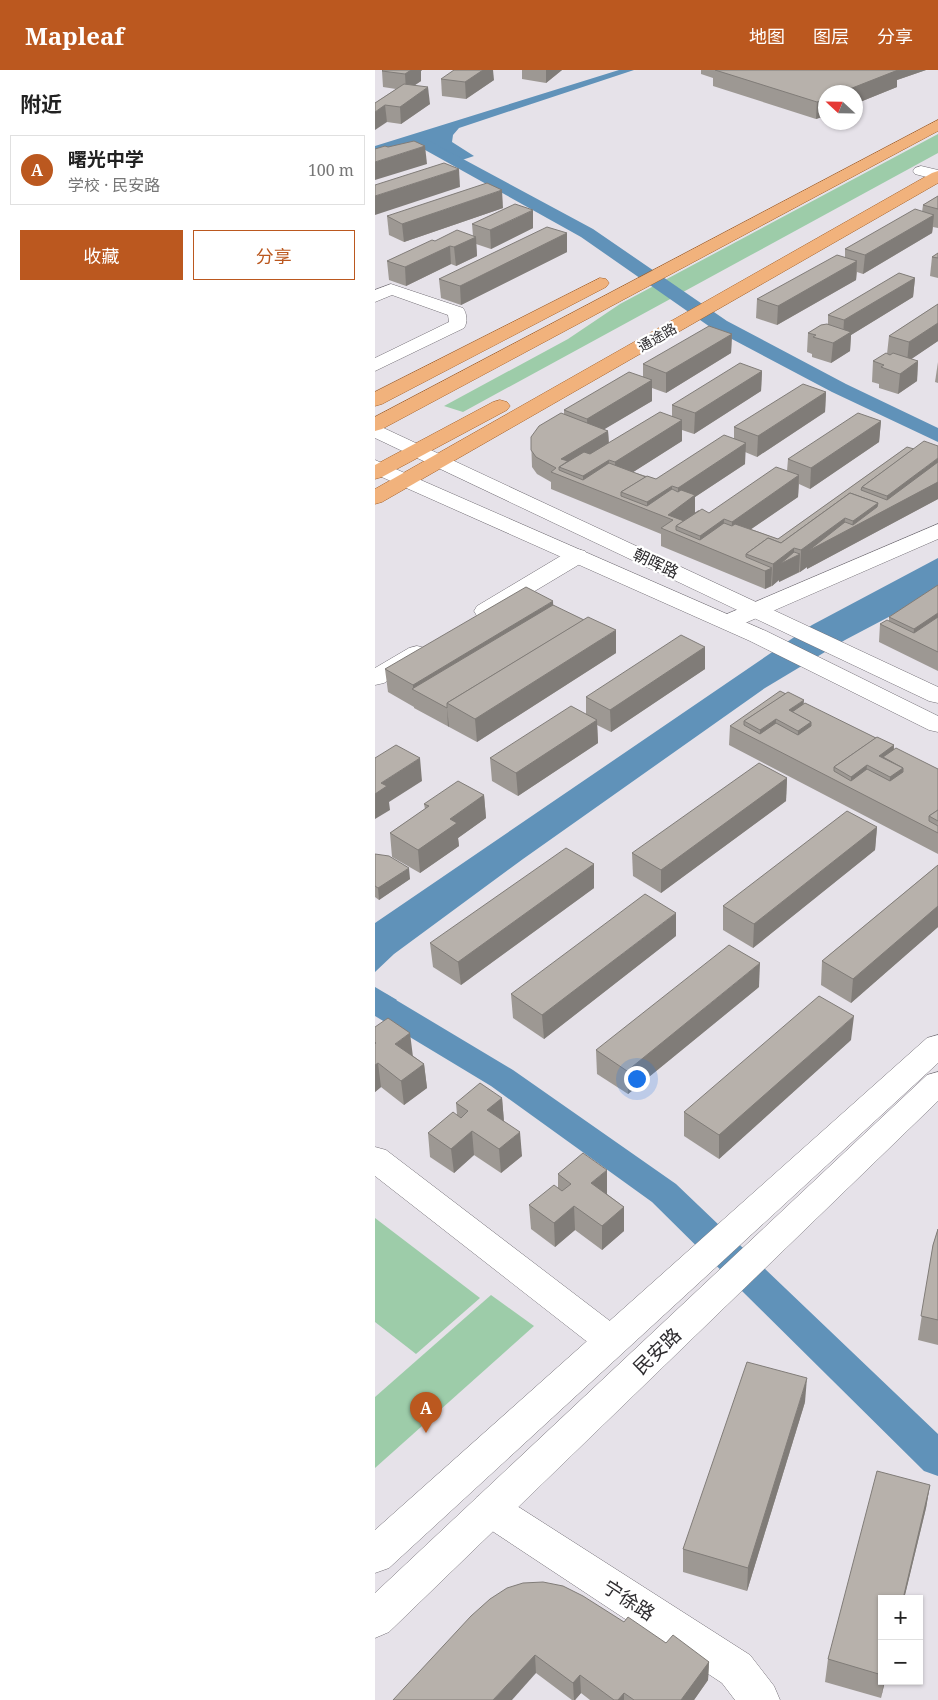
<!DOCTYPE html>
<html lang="zh">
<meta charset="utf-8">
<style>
body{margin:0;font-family:"Noto Serif","Noto Sans SC",serif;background:#f2f2f2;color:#222}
.controls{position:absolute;right:15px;bottom:15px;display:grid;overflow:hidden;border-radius:0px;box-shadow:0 1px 4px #0004}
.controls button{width:45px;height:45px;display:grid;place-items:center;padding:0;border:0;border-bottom:1px solid #e0e0e0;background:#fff;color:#222;font:25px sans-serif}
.compass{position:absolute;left:443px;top:15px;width:45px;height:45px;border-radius:50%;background:#fff;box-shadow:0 1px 4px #0004;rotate:292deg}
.you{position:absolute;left:261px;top:1008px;width:18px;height:18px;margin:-12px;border:4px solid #fff;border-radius:50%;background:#1a73e8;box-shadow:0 0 0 8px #1a73e833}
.badge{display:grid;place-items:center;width:32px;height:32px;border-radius:50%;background:#bb581f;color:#fff;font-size:16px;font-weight:700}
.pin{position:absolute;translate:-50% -41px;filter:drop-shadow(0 1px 2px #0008)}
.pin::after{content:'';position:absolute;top:26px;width:18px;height:15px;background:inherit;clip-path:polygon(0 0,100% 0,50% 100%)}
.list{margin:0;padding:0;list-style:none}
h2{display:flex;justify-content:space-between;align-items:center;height:65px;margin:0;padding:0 20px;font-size:21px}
h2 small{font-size:16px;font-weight:400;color:#767676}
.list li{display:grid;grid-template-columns:32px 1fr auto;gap:15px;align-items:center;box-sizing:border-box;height:70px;margin:0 10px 10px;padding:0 10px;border:1px solid #e0e0e0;border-radius:0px}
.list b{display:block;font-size:19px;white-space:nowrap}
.list p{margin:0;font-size:16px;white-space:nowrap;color:#767676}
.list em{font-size:16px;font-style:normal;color:#767676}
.actions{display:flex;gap:10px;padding:15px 20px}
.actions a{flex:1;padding:11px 0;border:1px solid #bb581f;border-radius:0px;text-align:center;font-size:18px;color:#bb581f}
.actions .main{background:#bb581f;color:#fff}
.map{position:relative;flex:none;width:563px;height:1630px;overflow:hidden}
header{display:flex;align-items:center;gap:30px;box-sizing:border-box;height:70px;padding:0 25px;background:#bb581f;color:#fff}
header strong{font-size:24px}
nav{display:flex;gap:28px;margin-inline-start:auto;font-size:18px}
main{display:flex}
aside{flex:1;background:#fff}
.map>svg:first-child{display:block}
</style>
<header>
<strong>Mapleaf</strong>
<nav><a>地图</a><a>图层</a><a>分享</a></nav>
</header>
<main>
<aside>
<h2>附近<small></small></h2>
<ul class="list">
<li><span class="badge">A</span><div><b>曙光中学</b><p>学校 · 民安路</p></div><em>100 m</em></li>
</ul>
<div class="actions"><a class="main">收藏</a><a>分享</a></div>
</aside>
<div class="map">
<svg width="563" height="1630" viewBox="0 0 563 1630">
<rect width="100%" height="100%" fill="#e6e2e9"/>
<g fill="#9dcca9">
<polygon points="563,64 563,83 88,342 69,336 193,269 245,234"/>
<polygon points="0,1148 105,1228 41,1284 0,1252"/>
<polygon points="116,1225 159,1256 0,1398 0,1327"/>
</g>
<g fill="#6092b9">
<polygon points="244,0 259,0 84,58 78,65 77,72 99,86 78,93 48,77 0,84 0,76"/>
<polygon points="563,488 563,521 470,570 390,618 148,789 19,884 0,902 0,853 437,555"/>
<polygon points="0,917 22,930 1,946 0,945"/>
</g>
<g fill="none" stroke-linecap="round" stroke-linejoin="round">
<g fill="#6092b9" fill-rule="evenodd">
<polygon points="49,68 218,159 352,251 471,314 563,358 563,372 457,322 338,259 206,167 43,76 41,73 43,70"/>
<polygon points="0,921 11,924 138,1000 301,1114 563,1364 563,1406 549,1401 277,1132 116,1016 0,946"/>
</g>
<g stroke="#736f76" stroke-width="1">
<g id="minor">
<polygon points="546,96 563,100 563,110 540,104 538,101 540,98"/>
<path d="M16,214L88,238C92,244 93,252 89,258L0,301V288L74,252L73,245L17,225L0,232V220Z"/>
<polygon points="202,479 210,481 213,486 210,491 118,546 110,548 102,546 99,541 102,536 194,481"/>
<polygon points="42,576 50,578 54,583 50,588 9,613 0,615 0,598 34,578"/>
<polygon points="0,1077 11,1080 248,1261 253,1271 248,1281 236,1286 224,1281 0,1106"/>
</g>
</g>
<g stroke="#736f76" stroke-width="1">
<g id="tertiary">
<polygon points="563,454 563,469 361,557 353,559 345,557 341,552 345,547"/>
<polygon points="115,1422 128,1427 375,1585 399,1616 405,1630 360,1630 347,1613 102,1451 96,1439 102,1427"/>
</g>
</g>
<g stroke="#736f76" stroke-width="1">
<g id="secondary">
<polygon points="0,354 563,617 563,633 554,631 0,368"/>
<polygon points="0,390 391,561 563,646 563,662 554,660 375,571 0,404"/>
<polygon points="563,965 563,993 14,1498 0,1503 0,1460 552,968"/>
<polygon points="563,1002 563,1031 14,1562 0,1568 0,1523 552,1005"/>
</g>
</g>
<g stroke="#a66128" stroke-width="1">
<g id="primary">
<polygon points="563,50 563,61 7,359 0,361 0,347"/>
<polygon points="563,101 563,113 7,432 0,434 0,419 557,103"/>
<polygon points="225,208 231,209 234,213 231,217 7,334 0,336 0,322"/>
<polygon points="125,330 132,332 135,336 132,340 7,407 0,409 0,395 118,332"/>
</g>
</g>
<use href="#minor" fill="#fff" fill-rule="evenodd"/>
<use href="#tertiary" fill="#fff" fill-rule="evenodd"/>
<use href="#secondary" fill="#fff" fill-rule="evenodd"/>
<use href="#primary" fill="#f1b27c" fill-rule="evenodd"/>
</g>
<g fill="#9d9893">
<polygon points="8,0 47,0 46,1 46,11 40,15 55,34 26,54 12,52 0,33 21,19 8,17 7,1"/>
<polygon points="147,0 187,0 171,13 147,9"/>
<polygon points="326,0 551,0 522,10 522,17 480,34 480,22 450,22 450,46 441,49 338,16 338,8 326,4"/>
<polygon points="66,9 119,10 91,29 67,26"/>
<polygon points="563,126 563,158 558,157 557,163 488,204 482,202 481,210 402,255 381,248 382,229 470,187 470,179 547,142 548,135"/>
<polygon points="128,138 29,172 14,165 12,146"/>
<polygon points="97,154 158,158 116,179 101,174 102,186 81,196 76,194 31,216 14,210 12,191 60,171 98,166"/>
<polygon points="192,163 192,182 86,235 66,228 64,209"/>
<polygon points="563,183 563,208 555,206 557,187"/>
<polygon points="540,208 538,227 476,265 475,281 456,293 437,287 437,284 432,282 433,263 453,254 453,245"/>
<polygon points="563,234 563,271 536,289 543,291 542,311 523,324 504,318 504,314 497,312 498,291 512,284 514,266"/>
<polygon points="357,264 356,283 291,323 277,318 277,331 229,359 233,361 234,373 297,346 297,335 387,301 386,321 319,364 307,360 307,371 258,402 281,409 359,369 359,357 451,322 450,342 382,387 370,382 370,394 320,427 320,443 334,443 412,401 413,389 506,351 504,372 435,419 424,414 423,427 376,459 403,469 532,377 563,429 432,499 432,497 425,502 404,512 404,510 397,516 390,519 286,476 286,464 176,419 176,412 162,404 157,397 156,367 189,344 189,340 268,307 268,294"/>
<polygon points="563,292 563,313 560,312"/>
<polygon points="563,515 563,601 504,572 505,554 514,551 514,547"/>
<polygon points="178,535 241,583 102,672 39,638 39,637 13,622 10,599"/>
<polygon points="330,577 330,599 236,662 222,655 223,673 143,726 117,711 115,688 211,644 211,627"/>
<polygon points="428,634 501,668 519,675 519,679 563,699 563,784 354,675 355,656"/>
<polygon points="412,708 411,731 286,823 258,806 257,783"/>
<polygon points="109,725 111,748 83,768 84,776 45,803 17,787 15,763 50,739 49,734"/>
<polygon points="502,757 500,780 378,878 348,860 348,836"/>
<polygon points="0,784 35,809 4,830 0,827"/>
<polygon points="219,794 219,818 86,915 58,897 55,873"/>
<polygon points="563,795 563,857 476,933 446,915 447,891"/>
<polygon points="301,866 169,969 138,948 136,924"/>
<polygon points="384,917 253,1024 222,1004 221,980"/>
<polygon points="0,957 49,994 52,1018 29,1035 6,1017 0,1022"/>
<polygon points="476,970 344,1089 309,1066 309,1042"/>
<polygon points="127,1028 129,1052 147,1086 126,1103 99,1085 79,1103 55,1087 53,1063 82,1045 81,1033"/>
<polygon points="183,1104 232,1124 249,1137 249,1161 227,1180 200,1160 180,1177 156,1159 154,1135 183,1118"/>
<polygon points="563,1159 563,1275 543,1270 558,1175"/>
<polygon points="430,1332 372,1521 308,1502 308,1479"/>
<polygon points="555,1415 551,1438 529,1529 507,1529 507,1611 510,1611 506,1628 450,1612 453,1589"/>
<polygon points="249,1552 291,1573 334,1592 333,1610 319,1630 215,1630 206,1623 200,1630 197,1630 161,1603 18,1630"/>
</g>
<g fill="#807c78">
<polygon points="33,0 47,0 46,1 46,11 31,21 30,4"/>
<polygon points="106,0 118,0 119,10 91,29 90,12"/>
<polygon points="171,0 187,0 171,13"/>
<polygon points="512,0 551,0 522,10 522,17 480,34 480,22 467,22"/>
<polygon points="53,17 55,34 26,54 25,37"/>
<polygon points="450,29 450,46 441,49 442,32"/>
<polygon points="10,35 12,52 0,60 0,42"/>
<polygon points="50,76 52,94 0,110 0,92"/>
<polygon points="84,99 85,117 0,145 0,126"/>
<polygon points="127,120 128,138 29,172 27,154"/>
<polygon points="158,140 158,158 116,179 115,160"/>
<polygon points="559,145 557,163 488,204 490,185"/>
<polygon points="192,163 192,182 86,235 85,216"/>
<polygon points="101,167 102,186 81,196 79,177"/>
<polygon points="75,176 76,194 31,216 30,197"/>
<polygon points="482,191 481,210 402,255 403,236"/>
<polygon points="540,208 538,227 476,265 475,281 456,293 458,273 468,267 469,250"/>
<polygon points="563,253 563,271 532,292 534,272"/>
<polygon points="357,264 356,283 291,323 291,303"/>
<polygon points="543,291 542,311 523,324 525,304"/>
<polygon points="387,301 386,321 319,364 320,343"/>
<polygon points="277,310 277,331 213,369 212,349"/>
<polygon points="451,322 450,342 382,387 383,366"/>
<polygon points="307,350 307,371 241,413 240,392"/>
<polygon points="506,351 504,372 435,419 436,398"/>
<polygon points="233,361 234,378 197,400 186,389"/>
<polygon points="371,373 370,394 320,427 320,443 298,459 298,450 293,445 303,438 303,418"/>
<polygon points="563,388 563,429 432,499 432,497 425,502 426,480 470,448 469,462 477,457 478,451 503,433 511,440 512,426"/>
<polygon points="234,390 234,411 208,415 208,406"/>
<polygon points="424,405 423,427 356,473 357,452"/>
<polygon points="297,416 297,437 272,440 272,432"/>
<polygon points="349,449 348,470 325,474 325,466"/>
<polygon points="419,478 419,487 425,484 424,502 404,512 404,510 397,516 398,494"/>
<polygon points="397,498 396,516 390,519 390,501"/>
<polygon points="178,531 179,553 38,620 38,615"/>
<polygon points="563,543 563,564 538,569 539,559"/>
<polygon points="241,560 241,583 102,672 100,649"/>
<polygon points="330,577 330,599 236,662 235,640"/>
<polygon points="429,630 427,652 414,640"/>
<polygon points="72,638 74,656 73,657"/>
<polygon points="401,649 400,672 385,671 385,660"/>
<polygon points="222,650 223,673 143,726 141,703"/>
<polygon points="436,652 434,675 422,684 423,661"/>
<polygon points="519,675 517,697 504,686"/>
<polygon points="45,688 47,711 14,732 15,740 0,749 0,724 6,713"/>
<polygon points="492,695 490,718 476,718 476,707"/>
<polygon points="528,698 526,721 513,731 515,707"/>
<polygon points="412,708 411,731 286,823 286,800"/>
<polygon points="109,725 111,748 83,768 84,776 45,803 43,780 75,749"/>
<polygon points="502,757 500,780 378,878 379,854"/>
<polygon points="219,794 219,818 86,915 83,892"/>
<polygon points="34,798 35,809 4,830 3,818"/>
<polygon points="563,836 563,857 476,933 478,909"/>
<polygon points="301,843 301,866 169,969 167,945"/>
<polygon points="385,893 384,917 253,1024 252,1001"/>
<polygon points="479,946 476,970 344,1089 344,1065"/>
<polygon points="35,963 38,987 20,974"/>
<polygon points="3,993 6,1017 0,1022 0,995"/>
<polygon points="49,994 52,1018 29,1035 26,1011"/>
<polygon points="127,1028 129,1052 112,1040"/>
<polygon points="97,1061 99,1085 79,1103 76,1079"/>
<polygon points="145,1062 147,1086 126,1103 124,1079"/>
<polygon points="232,1100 232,1124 217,1137 216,1113"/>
<polygon points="199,1136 200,1160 180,1177 179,1153"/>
<polygon points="249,1137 249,1161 227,1180 227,1156"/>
<polygon points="432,1308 430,1332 372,1521 373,1498"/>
<polygon points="555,1415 551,1438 529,1529 528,1529"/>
<polygon points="160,1585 161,1603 137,1630 118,1630"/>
<polygon points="334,1592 333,1610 319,1630 306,1630"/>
<polygon points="205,1605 206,1623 200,1630 199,1630 198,1613"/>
<polygon points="509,1611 510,1611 506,1628"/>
<polygon points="249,1623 249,1630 243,1630"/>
</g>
<g fill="#b7b1ab" stroke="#807c78">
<polygon points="8,0 36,0 30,4 7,1"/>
<polygon points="79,0 108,0 90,12 66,9"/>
<polygon points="340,0 523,0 467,22 450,22 450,29 442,32"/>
<polygon points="29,14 53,17 25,37 10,35 0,42 0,33"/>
<polygon points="39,71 50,76 0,92 0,79 10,76 13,77"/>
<polygon points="69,93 84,99 0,126 0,115"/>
<polygon points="112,113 127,120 27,154 12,146"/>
<polygon points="563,126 563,139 548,135"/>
<polygon points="140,134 158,140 115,160 97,154"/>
<polygon points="540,139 559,145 490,185 470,179"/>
<polygon points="172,157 192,163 85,216 64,209"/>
<polygon points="82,160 101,167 79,177 75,176 30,197 12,191 57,170 60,171"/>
<polygon points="563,183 563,188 557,187"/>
<polygon points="462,185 482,191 403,236 382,229"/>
<polygon points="524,203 540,208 469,250 453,245"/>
<polygon points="563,234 563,253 534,272 514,266"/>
<polygon points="452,254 476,262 458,273 438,267 441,265 433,263 446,255"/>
<polygon points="334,256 357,264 291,303 268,294"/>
<polygon points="511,283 515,285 518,283 543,291 525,304 506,297 509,295 498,291"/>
<polygon points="365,293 387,301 320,343 297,335"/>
<polygon points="254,302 277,310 212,349 189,340"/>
<polygon points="428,314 451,322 383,366 359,357"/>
<polygon points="285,342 307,350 240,392 234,390 208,406 184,397 209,382 215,384"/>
<polygon points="186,343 233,361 186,389 193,391 184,397 184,400 208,410 234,393 271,407 246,422 246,426 272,436 297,419 303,422 306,420 320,425 293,445 309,451 323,441 324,441 301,456 301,460 325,470 349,453 357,456 360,454 403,469 532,377 539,379 487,417 486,420 512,430 563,392 563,412 433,481 470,452 478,455 502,437 503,433 475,423 406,473 393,468 371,484 371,487 397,498 390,501 286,458 298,450 176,402 181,398 161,387 156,380 156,367 164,356"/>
<polygon points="483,343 506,351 436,398 413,389"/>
<polygon points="349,365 371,373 303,418 297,416 272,432 246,422 272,406 281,409"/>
<polygon points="549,371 563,376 563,388 512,426 487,417"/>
<polygon points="401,397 424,405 357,452 349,449 325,466 301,456 327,439 334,443"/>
<polygon points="475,423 503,433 478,451 470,448 426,480 419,478 398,494 371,484 393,468 406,473"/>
<polygon points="419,482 425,484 405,494"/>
<polygon points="563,515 563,543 539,559 514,547"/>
<polygon points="151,517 178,531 38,615 10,599"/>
<polygon points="178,535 209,550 72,633 72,638 37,619"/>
<polygon points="213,547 241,560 100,649 72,633"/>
<polygon points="563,547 563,582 505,554 512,550 539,563"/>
<polygon points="306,565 330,577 235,640 211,627"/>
<polygon points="405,621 411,624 369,651 369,655 385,664 401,653 423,665 436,656 436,652 417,642 430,633 501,668 459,697 459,701 476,711 492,699 515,711 528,702 528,698 508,687 521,678 563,699 563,740 554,746 554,751 563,756 563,763 355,656"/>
<polygon points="413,622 429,630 414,640 436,652 423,661 401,649 385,660 369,651"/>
<polygon points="196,636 222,650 141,703 115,688"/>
<polygon points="502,667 519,675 504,686 528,698 515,707 492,695 476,707 459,697"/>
<polygon points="21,675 45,688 6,713 12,716 0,724 0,688"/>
<polygon points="384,693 412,708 286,800 257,783"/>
<polygon points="83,711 109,725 75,749 82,753 43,780 15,763 54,736 49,734"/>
<polygon points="563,740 563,751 554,746"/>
<polygon points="472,741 502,757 379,854 348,836"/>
<polygon points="191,778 219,794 83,892 55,873"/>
<polygon points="0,784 14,786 34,798 3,818 0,816"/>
<polygon points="563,795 563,836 478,909 447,891"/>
<polygon points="270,824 301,843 167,945 136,924"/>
<polygon points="354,875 385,893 252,1001 221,980"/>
<polygon points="444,926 479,946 344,1065 309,1042"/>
<polygon points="13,948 35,963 20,974 49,994 26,1011 3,993 0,995 0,974 1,973 0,972 0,957"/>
<polygon points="105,1013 127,1028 112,1040 145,1062 124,1079 97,1061 76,1079 53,1063 78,1042 86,1048 93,1041 81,1033"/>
<polygon points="208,1083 232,1100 216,1113 249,1137 227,1156 199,1136 179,1153 154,1135 179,1115 187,1121 196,1114 183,1104"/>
<polygon points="563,1159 563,1250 546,1246 558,1175"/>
<polygon points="372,1292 432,1308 373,1498 308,1479"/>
<polygon points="502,1401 555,1415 528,1529 507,1529 507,1605 453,1589"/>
<polygon points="168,1512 188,1516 208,1526 249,1552 253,1547 291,1573 298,1565 334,1592 306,1630 259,1630 249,1623 243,1630 239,1630 205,1605 198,1613 160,1585 118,1630 18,1630 96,1546 115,1529 132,1518 148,1513"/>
</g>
<g text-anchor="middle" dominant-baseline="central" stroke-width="4.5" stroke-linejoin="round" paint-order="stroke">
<g font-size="14" fill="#2e2c2f" stroke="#fff">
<text transform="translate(282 267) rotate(-30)">通途路</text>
</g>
<g font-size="16" fill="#2e2c2f" stroke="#fff">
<text transform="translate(281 493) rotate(25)">朝晖路</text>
</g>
<g font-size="19" fill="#2e2c2f" stroke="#fff">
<text transform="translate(282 1281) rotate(-44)">民安路</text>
<text transform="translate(254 1530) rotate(33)">宁徐路</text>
</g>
</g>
</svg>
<div class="controls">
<button>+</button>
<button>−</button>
</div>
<svg class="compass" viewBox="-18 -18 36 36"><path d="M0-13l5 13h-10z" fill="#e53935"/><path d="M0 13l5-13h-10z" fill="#767676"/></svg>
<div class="you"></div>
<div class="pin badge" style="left:51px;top:1363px">A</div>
</div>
</main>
